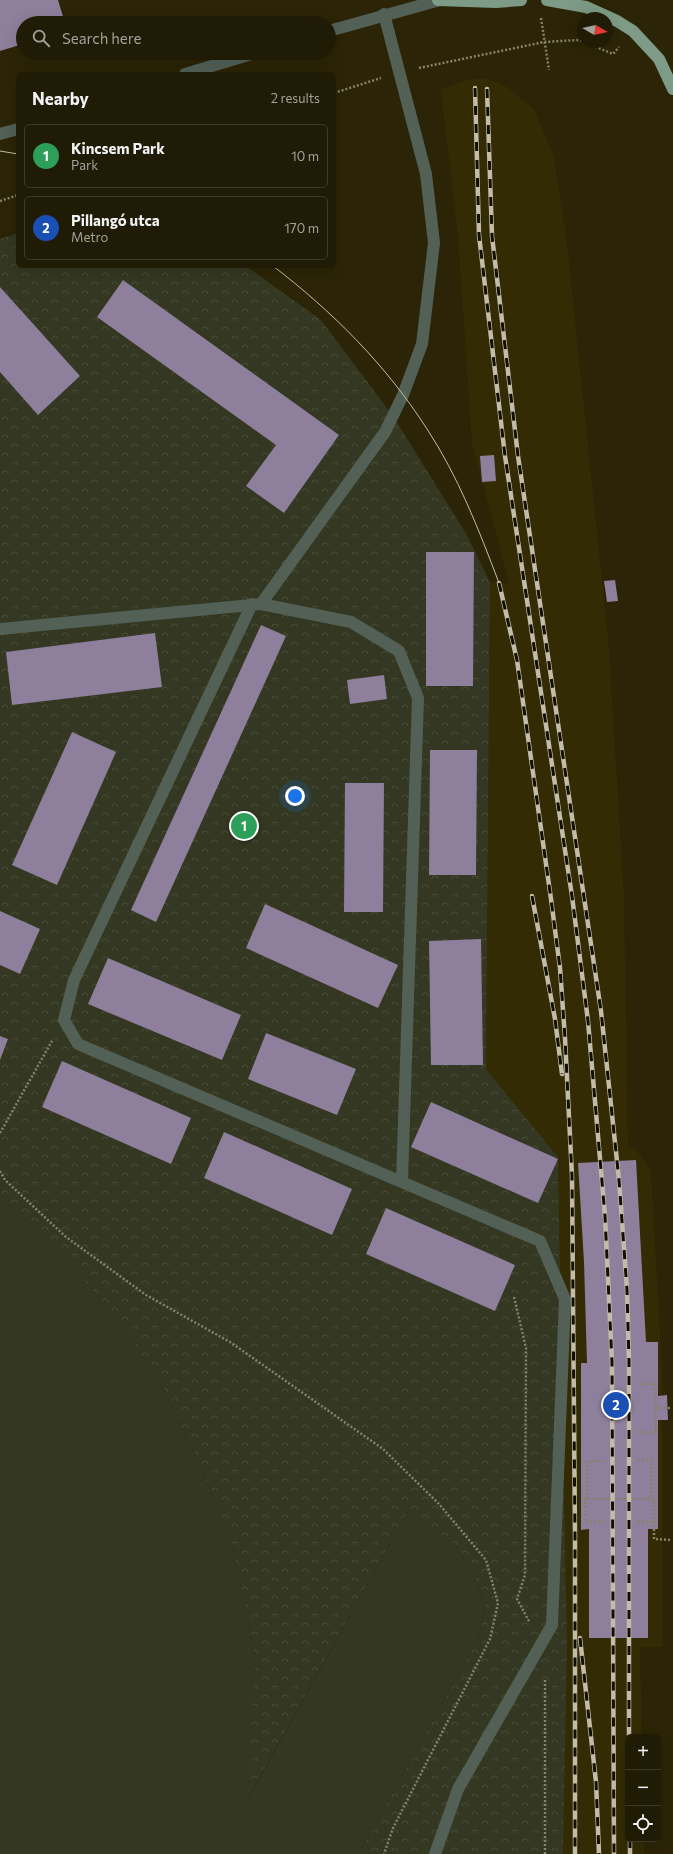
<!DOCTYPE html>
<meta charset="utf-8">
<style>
body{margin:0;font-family:Commissioner,sans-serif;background:#28240e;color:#f1f3f6}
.controls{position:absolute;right:12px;bottom:12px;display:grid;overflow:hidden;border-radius:6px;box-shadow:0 4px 16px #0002}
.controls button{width:36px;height:36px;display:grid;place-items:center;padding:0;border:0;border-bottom:1px solid #3d3926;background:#201b04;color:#f1f3f6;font:20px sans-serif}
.compass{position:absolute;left:577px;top:12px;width:36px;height:36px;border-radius:50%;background:#201b04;box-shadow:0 4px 16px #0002;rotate:99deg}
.you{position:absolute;left:295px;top:796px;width:14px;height:14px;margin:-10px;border:3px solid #fff;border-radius:50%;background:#1a73e8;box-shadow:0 0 0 6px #1a73e833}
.badge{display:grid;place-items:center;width:26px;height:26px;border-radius:50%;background:#fe9b59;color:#fff;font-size:13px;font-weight:700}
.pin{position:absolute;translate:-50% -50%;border:2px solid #fff;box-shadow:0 1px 4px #0006}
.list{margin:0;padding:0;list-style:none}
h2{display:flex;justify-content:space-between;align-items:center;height:52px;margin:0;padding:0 16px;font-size:17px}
h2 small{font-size:13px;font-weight:400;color:#a2a19a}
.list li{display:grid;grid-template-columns:26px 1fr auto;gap:12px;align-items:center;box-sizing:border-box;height:64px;margin:0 8px 8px;padding:0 8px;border:1px solid #3d3926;border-radius:6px}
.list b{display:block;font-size:15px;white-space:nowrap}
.list p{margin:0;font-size:13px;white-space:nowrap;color:#a2a19a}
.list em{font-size:13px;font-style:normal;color:#a2a19a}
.icon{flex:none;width:22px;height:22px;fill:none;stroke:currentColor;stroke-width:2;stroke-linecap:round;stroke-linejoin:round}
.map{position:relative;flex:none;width:673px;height:1854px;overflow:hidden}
.search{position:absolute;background:#201b04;box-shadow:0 4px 16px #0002;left:16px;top:16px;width:320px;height:44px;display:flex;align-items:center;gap:10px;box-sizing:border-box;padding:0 14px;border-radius:22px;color:#a2a19a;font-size:15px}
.panel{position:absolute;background:#201b04;box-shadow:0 4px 16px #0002;left:16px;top:72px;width:320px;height:196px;border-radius:6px}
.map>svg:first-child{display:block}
</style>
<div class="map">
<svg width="673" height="1854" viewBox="0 0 673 1854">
<defs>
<pattern id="park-crowns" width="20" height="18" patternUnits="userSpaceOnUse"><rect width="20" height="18" fill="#343721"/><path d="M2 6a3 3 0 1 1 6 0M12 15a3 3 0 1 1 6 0" fill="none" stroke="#484b36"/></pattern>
</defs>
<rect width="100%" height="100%" fill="#2b2406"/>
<polygon fill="#332b03" points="483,78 504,85 534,109 554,156 567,243 609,648 624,895 628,1148 635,1148 651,1171 662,1369 663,1647 640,1647 642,1737 628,1737 628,1839 644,1839 644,1854 563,1854 567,1650 558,1157 486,1069 490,582 509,583 472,443 458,238 441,89 468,80"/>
<polygon fill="#343721" points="0,1203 34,1226 108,1307 159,1380 200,1464 232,1543 255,1656 249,1797 409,1510 454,1544 474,1574 485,1606 479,1636 359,1854 0,1854"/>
<polygon fill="url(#park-crowns)" points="18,233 18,266 246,266 321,320 393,416 468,537 490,582 486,1069 558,1157 567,1650 563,1854 359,1854 479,1636 485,1606 474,1574 454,1544 409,1510 248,1798 255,1656 232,1543 200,1464 159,1380 108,1307 34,1226 0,1203 0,239"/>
<g fill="#8e7f9c">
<polygon points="0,0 58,0 65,23 23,23 23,44 0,51"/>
<polygon points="123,280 339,435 284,513 246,486 276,445 97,317"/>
<polygon points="0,287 80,376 38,415 0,372"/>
<polygon points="494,455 496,481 482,482 480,456"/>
<polygon points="426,552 474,552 473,686 426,686"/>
<polygon points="615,580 618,601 607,602 604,581"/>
<polygon points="261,625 286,636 156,922 131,910"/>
<polygon points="155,633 162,687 12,705 6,652"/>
<polygon points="384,675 387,699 350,704 347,680"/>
<polygon points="72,732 116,752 57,885 12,865"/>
<polygon points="430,750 477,750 476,875 429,875"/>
<polygon points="345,783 384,783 383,912 344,912"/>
<polygon points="265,904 398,965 378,1008 246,948"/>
<polygon points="0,911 40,929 20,974 0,965"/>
<polygon points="481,939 483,1065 431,1065 429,941"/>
<polygon points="108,958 241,1015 222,1060 88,1004"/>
<polygon points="266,1033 356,1069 337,1115 248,1079"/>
<polygon points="0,1036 8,1039 0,1060"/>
<polygon points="62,1061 191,1118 171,1164 42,1107"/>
<polygon points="431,1102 558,1159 538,1203 411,1147"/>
<polygon points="224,1132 352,1189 332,1235 204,1178"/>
<polygon points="636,1160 646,1342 658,1342 658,1396 667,1395 668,1420 658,1420 658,1529 648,1529 648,1638 589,1638 589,1529 581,1530 581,1363 587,1363 584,1262 578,1163"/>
<polygon points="386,1208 515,1265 495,1311 366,1254"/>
</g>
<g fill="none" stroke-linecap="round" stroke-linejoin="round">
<g stroke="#87826a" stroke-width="2.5" stroke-dasharray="2 2" stroke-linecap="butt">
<polyline points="541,18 549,70"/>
<polyline points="584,42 613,54 619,47"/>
<polyline points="419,68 544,42 579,40 583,41"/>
<polyline points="334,93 381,78"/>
<polyline points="0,201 18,195"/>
<polyline points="0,1133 52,1041"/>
<polyline points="0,1171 5,1180 66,1237 146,1295 230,1342 383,1449 439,1504 486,1560 498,1603 490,1639 393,1828 384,1854"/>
<polyline points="514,1297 526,1348 525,1575 517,1599 530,1623"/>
<polyline points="656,1408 671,1408"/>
<polyline points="638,1432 656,1432 655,1384 638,1384"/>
<polyline points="638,1460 651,1460 651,1499"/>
<polyline points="587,1499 587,1461 604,1461"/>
<polyline points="604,1522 586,1522 585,1499 654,1499 654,1539 671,1540"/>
<polyline points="638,1522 654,1522"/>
<polyline points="545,1854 545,1678"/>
</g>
<g stroke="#526056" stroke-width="12">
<polyline points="329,31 440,0"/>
<polyline points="185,74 255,53"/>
<polyline points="0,134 18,129"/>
<polyline points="252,604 74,980 64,1020 78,1044 540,1241 565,1299 552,1625 458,1789 435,1854"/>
<polyline points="261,604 385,432 403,395 422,344 434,243 426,174 384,14"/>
<polyline points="0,629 261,604 351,622 399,651 418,698 402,1181"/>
</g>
<g stroke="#7d9b86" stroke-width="12">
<polyline points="438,0 496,2 521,0"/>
<polyline points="547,0 586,7 617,21 633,31 659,59 673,89"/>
</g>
<g stroke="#c2bda9" stroke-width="1">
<polyline points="0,151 18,154"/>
<path d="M273,266C333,312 386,365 427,429C458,476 479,530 499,583"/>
</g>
<g stroke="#c2bda9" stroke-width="4.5">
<g id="rail">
<polyline points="475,88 479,235 505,456 572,896 588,1021 605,1216 612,1362 614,1854"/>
<polyline points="487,89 492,236 518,456 601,1011 619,1180 627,1290 629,1362 629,1737"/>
<polyline points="499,583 517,660 551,899 560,968 565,1038 572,1176 575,1536 575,1854"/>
<polyline points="532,896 555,1019 562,1074"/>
<polyline points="580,1638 596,1782 599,1854"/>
<polyline points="630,1839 630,1854"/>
</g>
</g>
<use href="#rail" stroke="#110e03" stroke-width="3" stroke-dasharray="9" stroke-linecap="butt"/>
</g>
</svg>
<div class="controls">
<button>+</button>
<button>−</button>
<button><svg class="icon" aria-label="locate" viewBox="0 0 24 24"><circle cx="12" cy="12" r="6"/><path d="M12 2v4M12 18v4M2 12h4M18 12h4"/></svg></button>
</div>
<svg class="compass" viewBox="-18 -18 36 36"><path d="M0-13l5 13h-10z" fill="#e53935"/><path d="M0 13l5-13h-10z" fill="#a2a19a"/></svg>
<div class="you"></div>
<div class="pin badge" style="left:244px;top:826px;background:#2e9e5b">1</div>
<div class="pin badge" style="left:616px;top:1405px;background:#1a4fb4">2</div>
<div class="search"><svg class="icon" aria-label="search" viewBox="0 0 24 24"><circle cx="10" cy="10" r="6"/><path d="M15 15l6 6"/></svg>Search here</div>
<section class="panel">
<h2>Nearby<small>2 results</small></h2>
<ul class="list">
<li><span class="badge" style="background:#2e9e5b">1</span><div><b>Kincsem Park</b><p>Park</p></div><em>10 m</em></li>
<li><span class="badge" style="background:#1a4fb4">2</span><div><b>Pillangó utca</b><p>Metro</p></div><em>170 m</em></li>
</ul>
</section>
</div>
